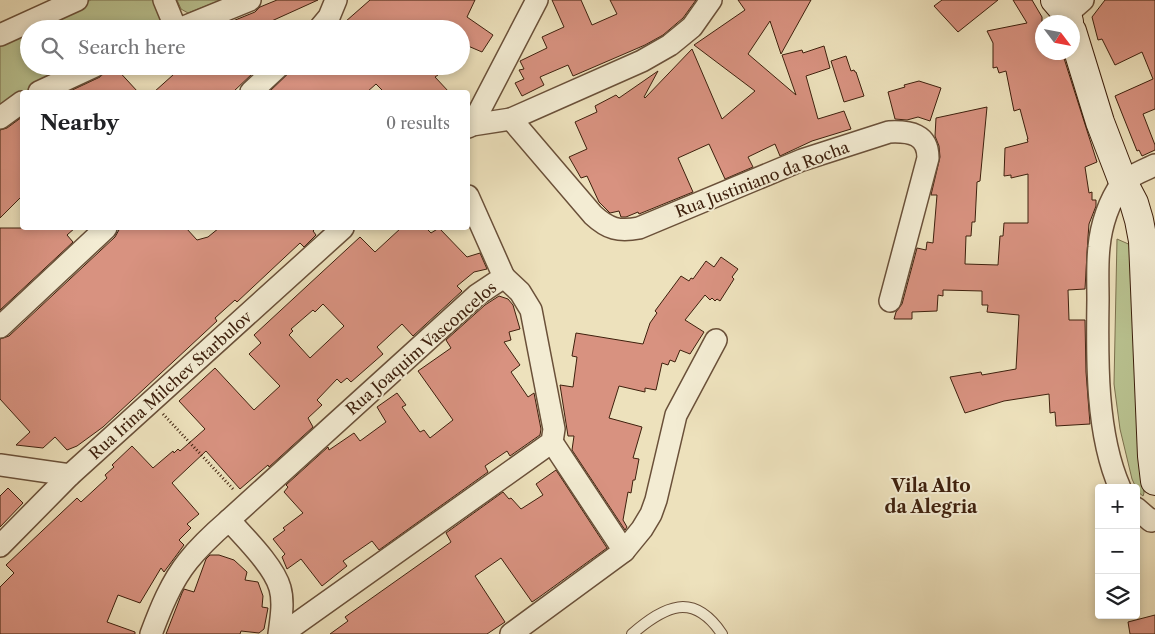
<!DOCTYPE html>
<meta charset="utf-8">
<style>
body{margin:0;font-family:"Libre Caslon Text",serif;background:#f2f2f2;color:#202124}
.controls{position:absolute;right:15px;bottom:15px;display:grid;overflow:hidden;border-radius:5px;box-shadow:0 2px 8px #0003}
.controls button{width:45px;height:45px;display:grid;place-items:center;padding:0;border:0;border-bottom:1px solid #e0e0e0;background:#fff;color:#202124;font:25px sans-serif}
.compass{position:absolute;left:1035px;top:15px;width:45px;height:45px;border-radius:50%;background:#fff;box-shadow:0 2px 8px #0003;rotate:122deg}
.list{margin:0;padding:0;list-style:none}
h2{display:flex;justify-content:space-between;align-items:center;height:65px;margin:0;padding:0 20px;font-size:21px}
h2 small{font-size:16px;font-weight:400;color:#757577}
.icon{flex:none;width:28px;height:28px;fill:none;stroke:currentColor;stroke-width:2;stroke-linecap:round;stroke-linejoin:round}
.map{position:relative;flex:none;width:1155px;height:634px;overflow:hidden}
.search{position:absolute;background:#fff;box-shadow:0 2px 8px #0003;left:20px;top:20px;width:450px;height:55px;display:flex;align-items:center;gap:12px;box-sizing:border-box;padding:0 18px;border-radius:28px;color:#757577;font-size:19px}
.panel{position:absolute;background:#fff;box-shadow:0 2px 8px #0003;left:20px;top:90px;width:450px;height:140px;border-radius:5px}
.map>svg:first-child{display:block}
</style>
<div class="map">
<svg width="1155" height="634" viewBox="0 0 1155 634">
<rect width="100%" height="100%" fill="#ede1bc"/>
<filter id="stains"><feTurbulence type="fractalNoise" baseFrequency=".004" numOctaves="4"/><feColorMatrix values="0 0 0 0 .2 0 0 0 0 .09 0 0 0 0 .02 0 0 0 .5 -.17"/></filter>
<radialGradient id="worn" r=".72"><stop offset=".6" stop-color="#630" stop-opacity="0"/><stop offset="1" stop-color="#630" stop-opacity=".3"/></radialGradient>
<g fill="#b9c290" stroke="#7c714e">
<polygon points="91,0 156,0 162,17 159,26 151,29 29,29 29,66 77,66 0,106 0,40"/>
<polygon points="177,0 221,0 188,13 181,9"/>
<polygon points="1117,239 1133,246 1144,493 1143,496 1138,492 1132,479 1120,429 1114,384"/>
</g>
<g fill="#d89280" stroke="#3e200d" fill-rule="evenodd">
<polygon points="277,0 318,0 254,29 213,29 255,12 260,7"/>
<polygon points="370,0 475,0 467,17 493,35 482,52 461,43 461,29 337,29"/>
<polygon points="552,0 581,0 592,25 617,14 610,0 696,0 683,18 663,35 645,45 573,76 568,65 540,77 544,85 522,96 515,83 524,79 519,70 524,69 520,61 547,48 542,37 564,27"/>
<polygon points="738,0 811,0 781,54 770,21 748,54 796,95 782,55 802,50 803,53 824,46 830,68 806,76 818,119 844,111 851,129 812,141 780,156 775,144 748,157 753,167 725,179 709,144 678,158 693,192 639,214 638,212 626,217 621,217 619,211 610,213 599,202 587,176 581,178 569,157 587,149 575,122 597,112 595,106 616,95 619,98 658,71 644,97 645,98 692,49 722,119 755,91 694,45 745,10"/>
<polygon points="942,0 998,0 958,32 934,6"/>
<polygon points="1013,0 1032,0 1042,17 1042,52 1062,52 1097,162 1085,167 1089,193 1092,192 1092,200 1096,200 1096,206 1089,224 1088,237 1085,289 1068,290 1069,320 1085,320 1086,372 1090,424 1056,426 1055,412 1050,413 1049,394 1004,401 965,413 950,377 981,372 982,375 1016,369 1019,315 987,312 988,305 982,305 982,291 943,290 943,296 938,295 937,311 912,312 912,319 894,319 896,312 902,304 917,248 926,250 927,242 933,243 937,195 931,195 940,157 939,146 935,136 936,118 987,107 980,181 977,182 975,222 972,222 971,236 966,236 965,264 998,265 1000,236 1003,236 1004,223 1028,223 1028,174 1011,178 1011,175 1004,176 1005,148 1028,142 1027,139 1028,139 1020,109 1014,111 1006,71 999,73 997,67 993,68 993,43 987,31 1027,23"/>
<polygon points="1105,0 1155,0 1155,109 1143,114 1155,145 1155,150 1142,156 1139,150 1137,151 1115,96 1153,79 1142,52 1115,65 1102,39 1098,40 1092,17"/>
<polygon points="846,56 851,71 854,70 855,72 856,72 864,96 844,102 831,61"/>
<polygon points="114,66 138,92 68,92 100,77 107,69"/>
<polygon points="183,66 247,66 253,73 233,92 154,92"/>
<polygon points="296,66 430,66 438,75 435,77 449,92 384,92 376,84 367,92 269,92"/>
<polygon points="919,81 941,88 930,121 918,117 907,120 895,119 888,92 905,87 904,85"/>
<polygon points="22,117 22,196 0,218 0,130 7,128"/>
<polygon points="0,228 75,228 67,235 73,242 0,310"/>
<polygon points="120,228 186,228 197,240 208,237 219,228 316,228 313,231 316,235 304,247 300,243 237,302 235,300 215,318 217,321 103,427 77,446 67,450 55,437 43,448 16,445 30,432 0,399 0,339 9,336 115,237"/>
<path d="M401,228H426L431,233L439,228L467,257L480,253L487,269L474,272L457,286L462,291L413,336L402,324L377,347L383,354L351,382L347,378L341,383L337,379L317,400L322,405L308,418L313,427L269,467L268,465L240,489L206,451L172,483L199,514L187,524L191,528L179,540L184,545L164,572L161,568L140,603L118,595L107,622L135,632V634H0V587L14,573L6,565L77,498L81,502L107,478L105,475L114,467L112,465L132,446L153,468L173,451L174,453L178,449L180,451L205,429L179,401L215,368L254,410L280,386L249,354L261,343L254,335L360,237L375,252ZM323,304L344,326L310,358L289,335L293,331L291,329L313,310L315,312Z"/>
<polygon points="721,257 738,269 732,277 734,279 720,301 717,299 715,301 712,298 710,300 705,295 685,320 704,332 690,354 680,350 675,362 670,360 668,365 662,363 656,390 645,388 645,392 619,386 609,418 642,427 633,458 639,459 635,480 633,480 631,493 628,492 623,520 627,527 625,530 572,450 574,436 568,436 560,385 573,387 577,357 572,356 576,333 643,344 650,323 657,313 655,311 681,276 689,281 691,278 693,279 706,261 714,267"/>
<polygon points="499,296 508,299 513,305 520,329 509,332 511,340 504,342 520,365 511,372 528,397 534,393 541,429 540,435 510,456 507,451 485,466 488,472 379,550 372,541 343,561 347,566 322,586 301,559 287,569 282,557 285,554 273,539 285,530 283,528 303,513 284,492 288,487 286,485 328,447 329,450 354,433 360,441 386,422 377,407 397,393 406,405 402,407 420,432 424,430 430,438 453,420 418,371 451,348 446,340 485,305"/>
<polygon points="556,470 607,548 538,598 532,602 501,558 475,576 505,622 487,634 330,634 348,621 345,617 451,542 446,533 503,492 509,499 511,498 521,509 543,495 536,484"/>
<polygon points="8,488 23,503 0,527 0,496"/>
<polygon points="210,555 219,555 234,560 247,572 245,580 258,582 263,596 262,607 268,608 264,629 259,633 241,631 240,634 166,634 182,593 184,589 194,592 206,559"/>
<polygon points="1155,615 1155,634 1130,634 1128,622"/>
</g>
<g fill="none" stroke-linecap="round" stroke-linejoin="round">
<g stroke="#6a5039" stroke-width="12">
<path id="lane" d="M632,634C665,606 693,591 722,634"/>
</g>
<g stroke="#6a5039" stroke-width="24">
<g id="street">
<polyline points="164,0 176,29"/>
<polyline points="1067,14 1083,0"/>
<polyline points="179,29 250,0"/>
<polyline points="319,29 329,17 336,0"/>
<polyline points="0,35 77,0"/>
<polyline points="39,92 95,66"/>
<polyline points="251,92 279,66"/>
<polyline points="0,118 22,102"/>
<path d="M511,119L593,215C608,229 619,232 639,228L802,160L889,132C910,131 928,134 928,158L890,301"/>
<polyline points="472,125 537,0"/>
<polyline points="468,127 472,125 511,119 642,61 670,45 692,27 711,0"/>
<polyline points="468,196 504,277"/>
<polyline points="0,327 106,228"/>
<polyline points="552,442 624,551"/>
<polyline points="0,465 70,475"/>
<path d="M1120,488C1096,434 1097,359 1098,300C1098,283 1097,264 1099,247C1101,225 1109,201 1122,183C1127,177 1147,169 1155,165"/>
<polyline points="1136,508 1151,521 1155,520"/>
<polyline points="229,520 477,295 504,277 520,292 531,310 554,429 552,442 282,634"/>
<polyline points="0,546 70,475 343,228"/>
<path d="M151,634C160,610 171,582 188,561C200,546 214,533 229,520C244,537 274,566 280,588C284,602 281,619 279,634"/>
<polyline points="511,634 624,551 642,529 651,514 656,500 676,415 716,340"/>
</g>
</g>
<g stroke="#3e200d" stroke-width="30">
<g id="secondary">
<polyline points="1055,0 1067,14 1069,22"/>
<polyline points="1072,31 1100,122 1123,182 1134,203 1139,220 1143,241 1152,456 1155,481"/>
</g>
</g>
<polyline stroke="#3e200d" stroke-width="3" stroke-dasharray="1 2.5" stroke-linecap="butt" points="163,414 234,490"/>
<use href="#lane" stroke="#f3ecd3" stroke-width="10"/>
<use href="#street" stroke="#f3ecd3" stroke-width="21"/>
<use href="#secondary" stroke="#f3ecd3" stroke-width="28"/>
</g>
<g text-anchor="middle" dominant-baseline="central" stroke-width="4" stroke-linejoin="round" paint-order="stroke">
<g font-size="16" fill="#3e200d" stroke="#f3ecd3">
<text transform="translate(762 179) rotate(-21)">Rua Justiniano da Rocha</text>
<text transform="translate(421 348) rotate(-41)">Rua Joaquim Vasconcelos</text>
<text transform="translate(170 385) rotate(-42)">Rua Irina Milchev Starbulov</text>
</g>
<g font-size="18" font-weight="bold" fill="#3e200d" stroke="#f3ecd3">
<text x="931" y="486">Vila Alto<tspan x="931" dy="21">da Alegria</tspan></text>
</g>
</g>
<rect width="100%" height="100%" filter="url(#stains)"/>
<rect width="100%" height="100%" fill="url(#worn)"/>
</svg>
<div class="controls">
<button>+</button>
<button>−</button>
<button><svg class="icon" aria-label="layers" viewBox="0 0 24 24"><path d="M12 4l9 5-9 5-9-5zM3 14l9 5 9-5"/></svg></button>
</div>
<svg class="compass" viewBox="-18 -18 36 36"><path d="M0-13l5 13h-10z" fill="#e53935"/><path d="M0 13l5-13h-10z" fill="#757577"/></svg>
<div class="search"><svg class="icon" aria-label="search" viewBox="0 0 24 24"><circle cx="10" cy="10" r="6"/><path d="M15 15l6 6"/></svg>Search here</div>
<section class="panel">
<h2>Nearby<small>0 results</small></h2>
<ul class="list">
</ul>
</section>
</div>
